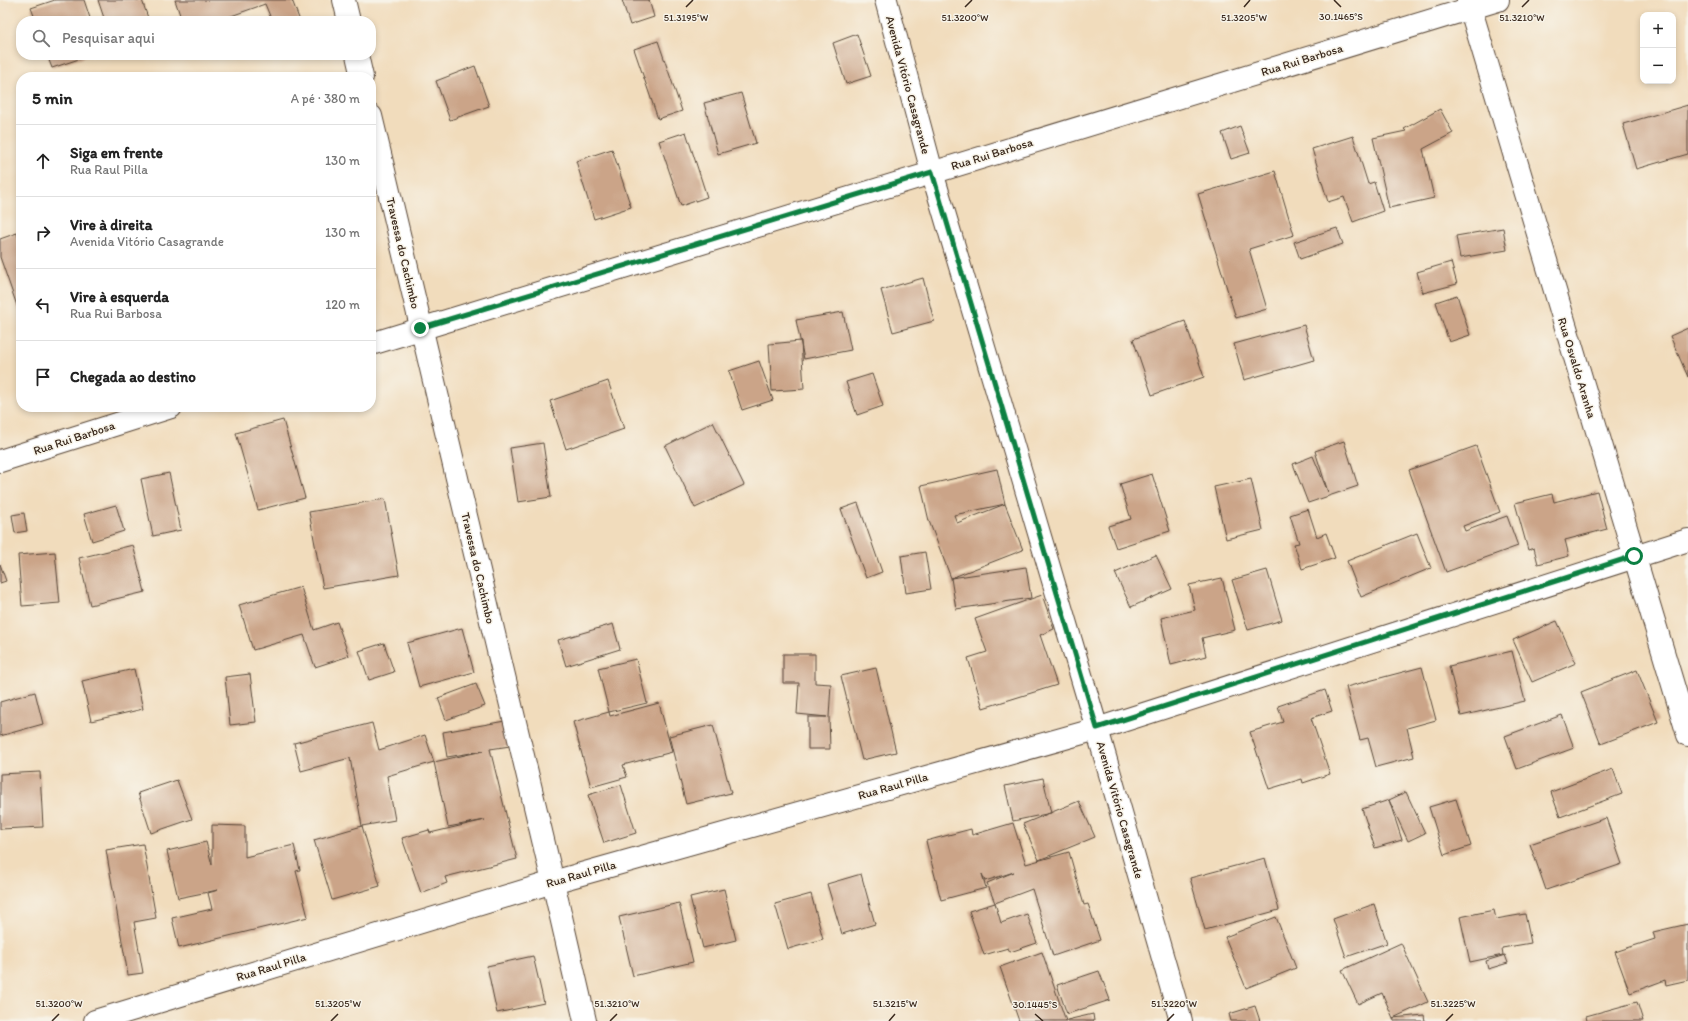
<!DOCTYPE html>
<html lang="pt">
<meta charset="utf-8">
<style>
body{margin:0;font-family:Itim,sans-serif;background:#f6f6f6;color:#222}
.controls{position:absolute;right:12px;top:12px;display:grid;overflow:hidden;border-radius:8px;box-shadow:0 2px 6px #0003}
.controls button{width:36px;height:36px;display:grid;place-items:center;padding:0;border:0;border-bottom:1px solid #e0e0e0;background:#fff;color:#222;font:20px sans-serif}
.stop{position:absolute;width:12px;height:12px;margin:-9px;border:3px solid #0b8043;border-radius:50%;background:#fff}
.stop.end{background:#0b8043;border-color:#fff;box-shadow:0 1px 4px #0008}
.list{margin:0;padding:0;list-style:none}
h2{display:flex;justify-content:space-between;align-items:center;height:52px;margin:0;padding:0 16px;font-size:17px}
h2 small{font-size:13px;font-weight:400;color:#767676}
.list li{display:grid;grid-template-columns:26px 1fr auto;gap:12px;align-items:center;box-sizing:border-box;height:72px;padding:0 16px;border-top:1px solid #e0e0e0}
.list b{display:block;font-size:15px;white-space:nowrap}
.list p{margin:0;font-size:13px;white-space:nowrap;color:#767676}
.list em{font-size:13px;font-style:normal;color:#767676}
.icon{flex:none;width:22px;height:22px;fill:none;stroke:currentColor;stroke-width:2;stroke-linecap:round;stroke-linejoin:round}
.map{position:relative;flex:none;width:1688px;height:1021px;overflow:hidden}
.search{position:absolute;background:#fff;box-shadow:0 2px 6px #0003;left:16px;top:16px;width:360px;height:44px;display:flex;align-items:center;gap:10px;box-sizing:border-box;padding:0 14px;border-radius:16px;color:#767676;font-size:15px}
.panel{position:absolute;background:#fff;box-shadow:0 2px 6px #0003;left:16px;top:72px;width:360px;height:340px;border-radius:16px}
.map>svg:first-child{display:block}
</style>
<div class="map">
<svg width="1688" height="1021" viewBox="0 0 1688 1021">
<rect width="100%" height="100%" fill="#f7f3e8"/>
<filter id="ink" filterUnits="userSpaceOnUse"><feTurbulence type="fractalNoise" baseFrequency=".025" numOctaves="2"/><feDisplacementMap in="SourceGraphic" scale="8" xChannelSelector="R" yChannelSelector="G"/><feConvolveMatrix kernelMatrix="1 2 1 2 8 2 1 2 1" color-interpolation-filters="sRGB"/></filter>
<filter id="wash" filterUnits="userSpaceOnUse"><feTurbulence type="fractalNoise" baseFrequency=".012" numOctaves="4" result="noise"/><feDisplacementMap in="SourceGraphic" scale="16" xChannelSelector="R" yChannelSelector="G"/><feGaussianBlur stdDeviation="0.9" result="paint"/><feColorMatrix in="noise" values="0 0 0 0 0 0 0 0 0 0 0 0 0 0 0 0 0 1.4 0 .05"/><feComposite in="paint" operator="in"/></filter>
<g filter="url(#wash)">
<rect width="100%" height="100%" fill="#f1dcbc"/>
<g id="blocks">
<g fill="#cba488" fill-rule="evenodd">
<polygon points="55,0 84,0 91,21 36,21 31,8"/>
<polygon points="98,0 142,0 149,21 105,21"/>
<polygon points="175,0 292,0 300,21 272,21 265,4 217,21 182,21"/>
<polygon points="622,0 649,0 654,17 630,25"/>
<polygon points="857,34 871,76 846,84 833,43"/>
<polygon points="658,41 682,111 658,119 634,49"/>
<polygon points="47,55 91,55 52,68"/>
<polygon points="475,66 489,106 450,120 436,81"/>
<polygon points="741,93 756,143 718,154 704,103"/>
<polygon points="1688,105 1688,154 1636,169 1623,124"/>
<polygon points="1440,109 1453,133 1423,149 1434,198 1389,208 1373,138 1406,131 1404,129"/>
<polygon points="1240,126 1250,153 1231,159 1222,133"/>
<polygon points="686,132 707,197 681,206 659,141"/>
<polygon points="1353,136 1368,184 1374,182 1383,211 1353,222 1344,197 1328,202 1312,149"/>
<polygon points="612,149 631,207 594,219 576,161"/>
<polygon points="1275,171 1294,235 1249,249 1267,309 1236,318 1198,194"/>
<polygon points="1337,228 1343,244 1300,259 1294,242"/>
<polygon points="1503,228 1507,250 1460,258 1456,236"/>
<polygon points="17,233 21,245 21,317 0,257 0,239"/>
<polygon points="1451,262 1457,284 1423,293 1417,272"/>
<polygon points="923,278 934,321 893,332 881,290"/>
<polygon points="1457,295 1470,335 1449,342 1436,302"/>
<polygon points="843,312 851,350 804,359 796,320"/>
<polygon points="1185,321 1204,377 1152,395 1133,339"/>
<polygon points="1304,325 1314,360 1244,380 1234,344"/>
<polygon points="1688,328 1688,377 1670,336"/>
<polygon points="801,341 804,389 772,391 769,344"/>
<polygon points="759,361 773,400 742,410 729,371"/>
<polygon points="872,374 883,406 857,415 846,382"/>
<polygon points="608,381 624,429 566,449 550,401"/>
<polygon points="283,420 305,498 258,510 236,433"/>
<polygon points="713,422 744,485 695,508 665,446"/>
<polygon points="1344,441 1358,486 1308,503 1293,464 1313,456 1328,492 1315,451"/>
<polygon points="543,443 551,497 518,502 510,448"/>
<polygon points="1476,446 1500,512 1463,526 1465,531 1507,516 1518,546 1446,572 1409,470"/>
<path d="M997,469L1005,504L1023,550L951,578L929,521L921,486ZM1005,504L957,523L954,515Z"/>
<polygon points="169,473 181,530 153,536 141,479"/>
<polygon points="1152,474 1170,531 1116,548 1108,526 1131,519 1120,484"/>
<polygon points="1251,479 1263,530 1226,539 1214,487"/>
<polygon points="1597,491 1607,529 1565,540 1569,556 1538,564 1534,548 1528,550 1515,503 1552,494 1554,502"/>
<polygon points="385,499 399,575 323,588 309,512"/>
<polygon points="858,503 882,572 866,578 841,509"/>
<polygon points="116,505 124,531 92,541 84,514"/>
<polygon points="1308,509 1317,537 1326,533 1335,558 1302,569 1294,544 1299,543 1290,515"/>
<polygon points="24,513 27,531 15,533 12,515"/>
<polygon points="1417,533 1431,568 1361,597 1347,561"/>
<polygon points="133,545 145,592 90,605 79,558"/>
<polygon points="55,552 60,603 22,606 18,555"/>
<polygon points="925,552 931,589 906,593 901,556"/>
<polygon points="1156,555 1172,589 1131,607 1115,573"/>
<polygon points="0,564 6,581 0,583"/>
<polygon points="1026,567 1031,598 956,609 951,578"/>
<polygon points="1267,570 1282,620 1248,630 1232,580"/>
<polygon points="1222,578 1235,630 1202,638 1206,656 1171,665 1161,618 1195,610 1189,585"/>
<polygon points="301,587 314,630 337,622 349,656 315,667 304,635 253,650 239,605"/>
<polygon points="1042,595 1054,629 1040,635 1057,685 983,708 968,658 987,652 975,619"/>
<polygon points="1557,621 1576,663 1532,682 1513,640"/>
<polygon points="613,624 620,649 566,666 558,640"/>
<polygon points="462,628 474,672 419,687 407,643"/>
<polygon points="384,643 394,672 369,680 359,651"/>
<polygon points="1512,651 1525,701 1461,716 1449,666"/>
<polygon points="783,654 815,654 815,683 831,684 829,717 830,749 808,749 808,717 827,717 797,714 799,683 783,683"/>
<polygon points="636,659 647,703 609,712 598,668"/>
<polygon points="1422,667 1436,720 1407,728 1414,757 1376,767 1368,738 1360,740 1346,687"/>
<polygon points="876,668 896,752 862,760 841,676"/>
<polygon points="134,669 143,709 91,721 82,681"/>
<polygon points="1637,670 1658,722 1601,744 1581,692"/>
<polygon points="250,674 256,722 230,725 225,677"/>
<polygon points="476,684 485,706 446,720 438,698"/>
<polygon points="1325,690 1332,711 1311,718 1330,774 1303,783 1302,779 1269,789 1250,732 1283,722 1278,706"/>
<polygon points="35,692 43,724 0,736 0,702"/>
<polygon points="659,703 672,752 623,765 627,777 591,787 573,722 609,712 610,716"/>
<polygon points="1562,715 1574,748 1517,769 1505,736"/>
<polygon points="505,721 510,746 490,749 517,859 445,877 447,883 421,893 402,838 429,830 430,833 485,820 448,827 434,762 483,751 447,757 443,732"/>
<polygon points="372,723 379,750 425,735 434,762 387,776 395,820 362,826 350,758 301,771 294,743"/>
<polygon points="713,725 731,793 686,804 669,736"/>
<polygon points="1613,769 1622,794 1560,817 1551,792"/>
<polygon points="40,772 43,827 0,829 0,774"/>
<polygon points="1043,778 1051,813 1013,821 1005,786"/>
<polygon points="177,780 192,819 151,833 138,793"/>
<polygon points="621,785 636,833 604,843 588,795"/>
<polygon points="1406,792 1425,833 1408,841 1389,800"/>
<polygon points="1456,799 1471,846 1444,855 1429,807"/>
<polygon points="1389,800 1402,840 1375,848 1362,809"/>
<polygon points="1079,801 1095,837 1039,860 1023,824"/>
<polygon points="1606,818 1622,864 1546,890 1530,844"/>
<polygon points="1013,823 1026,864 1069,852 1084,905 1088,904 1100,940 1053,956 1032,889 995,903 987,883 1014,872 985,881 982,874 986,888 941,900 926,841 971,829 972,835"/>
<polygon points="212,825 245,826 245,857 294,845 300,870 296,871 308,917 179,948 172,918 212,909 208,893 218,890 178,898 167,851 206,842 212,865"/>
<polygon points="362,826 380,886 332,900 314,840"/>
<polygon points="143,844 156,918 134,922 143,973 128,975 106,850"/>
<polygon points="1265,858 1279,910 1205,930 1190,878"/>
<polygon points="861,874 875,924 842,934 827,884"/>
<polygon points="724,889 736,940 703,948 690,897"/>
<polygon points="811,894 823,939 788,949 775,904"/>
<polygon points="679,903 693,962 633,976 619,917"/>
<polygon points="995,903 1001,923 1027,914 1037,943 1010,952 1008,948 984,955 969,911"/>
<polygon points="1374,904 1387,943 1346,957 1333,919"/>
<polygon points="1494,910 1496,919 1525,914 1531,943 1502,948 1503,955 1470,962 1460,917"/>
<polygon points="1276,917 1296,968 1246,988 1225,937"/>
<polygon points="1688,924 1688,980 1666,985 1665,980 1630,993 1615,952 1655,939 1653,932"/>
<polygon points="1401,943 1428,1002 1393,1018 1382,993 1358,1004 1342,970"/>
<polygon points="1042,952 1066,1021 1019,1021 1000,967"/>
<polygon points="1505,955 1508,963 1488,969 1486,961"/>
<polygon points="533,956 544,1003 497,1013 487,966"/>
<polygon points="1099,971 1110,1000 1067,1014 1057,985"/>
<polygon points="1637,1002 1643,1021 1587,1021 1586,1016"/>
<polygon points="1255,1006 1260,1021 1231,1021 1229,1014"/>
<polygon points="1093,1014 1094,1021 1067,1021 1067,1020"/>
<polygon points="1424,1015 1425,1021 1394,1021 1393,1018"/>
</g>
</g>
</g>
<g filter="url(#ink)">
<use href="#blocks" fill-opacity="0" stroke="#564536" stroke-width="1"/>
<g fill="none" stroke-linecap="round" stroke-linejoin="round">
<g stroke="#564536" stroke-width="24">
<g id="street">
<polyline points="344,0 349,21"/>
<polyline points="886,0 932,172 1097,729 1181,1021"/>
<polyline points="1468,0 1688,735"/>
<polyline points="357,55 362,77"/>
<polyline points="371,116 553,882 585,1021"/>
<polyline points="95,1021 553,882 1097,729 1688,540"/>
</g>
</g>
<g stroke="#564536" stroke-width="24">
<g id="secondary">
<polyline points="371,344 1498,0"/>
<polyline points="0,461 171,407"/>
</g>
</g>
<use href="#street" stroke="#fff" stroke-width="22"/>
<use href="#secondary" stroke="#fff" stroke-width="22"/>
</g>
</g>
<g fill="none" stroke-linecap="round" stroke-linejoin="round" filter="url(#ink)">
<polyline stroke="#0b8043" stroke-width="5" points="420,328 932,172 1097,728 1634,556"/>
</g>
<path fill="none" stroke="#3b2a1e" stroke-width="1.5" d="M1334,0L1341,7M686,7L693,0M965,7L972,0M1244,7L1250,0M1522,7L1529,0M1035,1014L1043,1021M52,1021L59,1014M331,1021L338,1014M610,1021L617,1014M889,1021L895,1014M1167,1021L1174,1014M1446,1021L1453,1014"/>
<g text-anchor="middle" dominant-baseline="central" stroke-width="3" stroke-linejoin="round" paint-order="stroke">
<g font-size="12" fill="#3b2a1e" stroke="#f7f3e8">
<text transform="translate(1302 60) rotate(-17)">Rua Rui Barbosa</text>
<text transform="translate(908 85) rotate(75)">Avenida Vitório Casagrande</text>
<text transform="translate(992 154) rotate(-17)">Rua Rui Barbosa</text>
<text transform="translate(403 253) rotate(77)">Travessa do Cachimbo</text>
<text transform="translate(1577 368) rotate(73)">Rua Osvaldo Aranha</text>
<text transform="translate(74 438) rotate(-18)">Rua Rui Barbosa</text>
<text transform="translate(478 568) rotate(77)">Travessa do Cachimbo</text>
<text transform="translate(893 786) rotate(-16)">Rua Raul Pilla</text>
<text transform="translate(1120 810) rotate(74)">Avenida Vitório Casagrande</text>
<text transform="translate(581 874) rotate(-16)">Rua Raul Pilla</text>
<text transform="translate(271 967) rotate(-17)">Rua Raul Pilla</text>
</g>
</g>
<g font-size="10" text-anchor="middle" fill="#3b2a1e" stroke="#f7f3e8" stroke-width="3" stroke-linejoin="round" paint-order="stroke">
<text x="1341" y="20">30.1465°S</text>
<text x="686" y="21">51.3195°W</text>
<text x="965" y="21">51.3200°W</text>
<text x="1244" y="21">51.3205°W</text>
<text x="1522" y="21">51.3210°W</text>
<text x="59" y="1007">51.3200°W</text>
<text x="338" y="1007">51.3205°W</text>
<text x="617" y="1007">51.3210°W</text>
<text x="895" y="1007">51.3215°W</text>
<text x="1174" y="1007">51.3220°W</text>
<text x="1453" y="1007">51.3225°W</text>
<text x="1035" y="1008">30.1445°S</text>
</g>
</svg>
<div class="controls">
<button>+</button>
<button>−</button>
</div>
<div class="stop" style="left:1634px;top:556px"></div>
<div class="stop end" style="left:420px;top:328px"></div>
<div class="search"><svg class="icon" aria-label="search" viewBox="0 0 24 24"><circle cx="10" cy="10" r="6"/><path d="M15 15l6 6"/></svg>Pesquisar aqui</div>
<section class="panel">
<h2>5 min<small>A pé · 380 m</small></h2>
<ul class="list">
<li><svg class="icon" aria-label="ahead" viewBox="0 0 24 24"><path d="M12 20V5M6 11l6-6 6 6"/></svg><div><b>Siga em frente</b><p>Rua Raul Pilla</p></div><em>130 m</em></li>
<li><svg class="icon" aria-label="right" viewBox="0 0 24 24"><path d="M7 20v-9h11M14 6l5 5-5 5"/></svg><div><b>Vire à direita</b><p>Avenida Vitório Casagrande</p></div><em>130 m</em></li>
<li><svg class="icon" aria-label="left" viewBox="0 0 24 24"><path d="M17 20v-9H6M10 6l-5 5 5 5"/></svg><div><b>Vire à esquerda</b><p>Rua Rui Barbosa</p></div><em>120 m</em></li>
<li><svg class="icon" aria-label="arrive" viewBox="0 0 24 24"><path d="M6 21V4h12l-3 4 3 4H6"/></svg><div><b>Chegada ao destino</b></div></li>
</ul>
</section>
</div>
